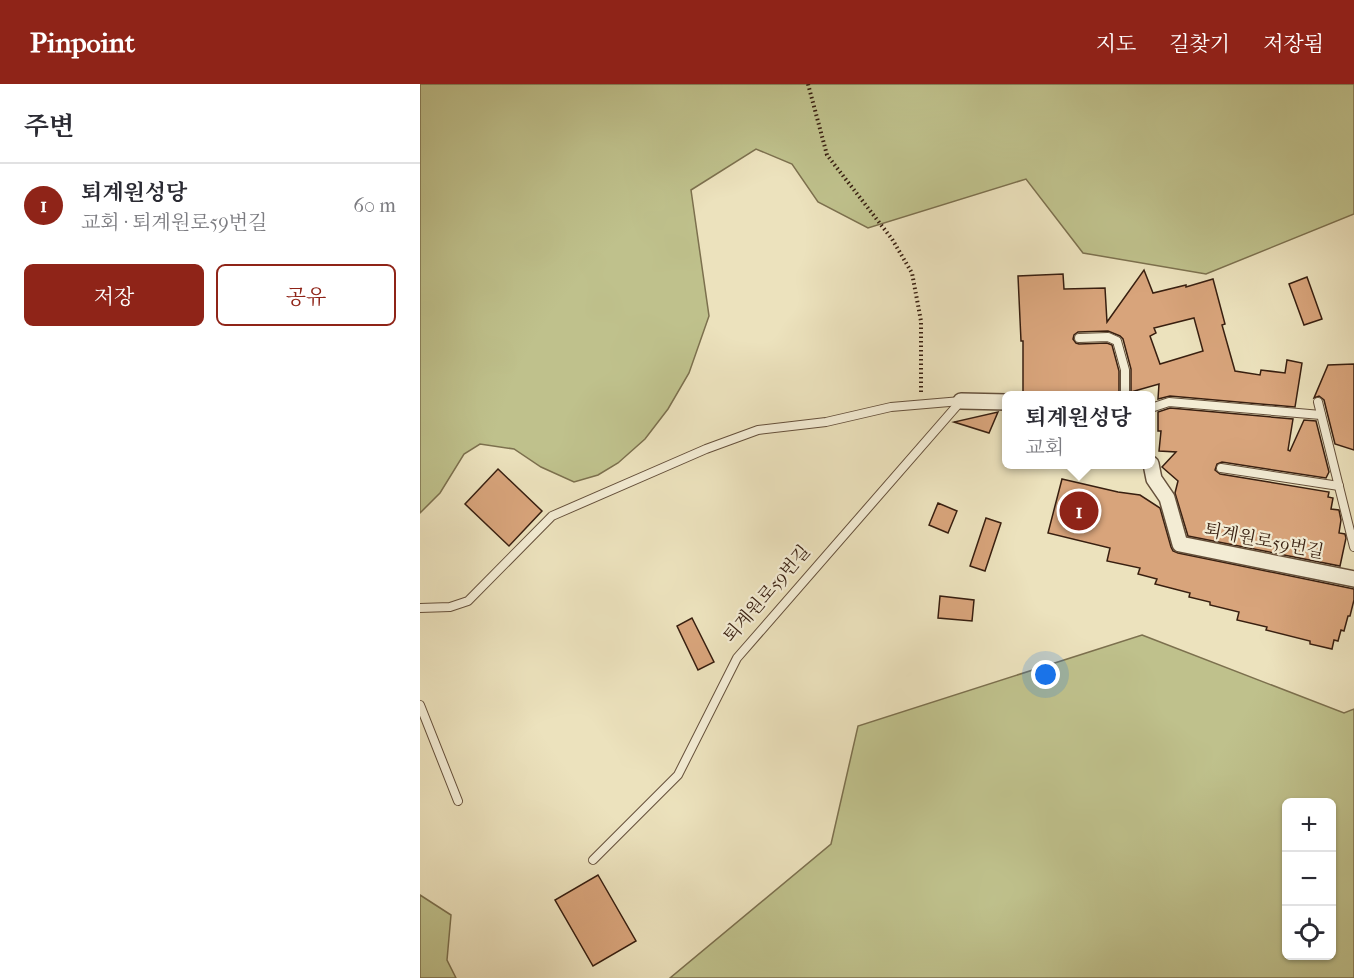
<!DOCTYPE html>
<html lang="ko">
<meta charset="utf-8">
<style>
body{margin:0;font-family:"IM FELL French Canon","Noto Serif KR",serif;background:#f7f7f7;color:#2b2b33}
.controls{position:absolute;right:18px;bottom:18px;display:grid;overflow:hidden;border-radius:9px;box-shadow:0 2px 4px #0004}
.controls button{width:54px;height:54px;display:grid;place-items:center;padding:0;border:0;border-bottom:2px solid #e1e1e2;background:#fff;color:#2b2b33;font:30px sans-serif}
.you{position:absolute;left:626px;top:591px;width:21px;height:21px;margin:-15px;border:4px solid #fff;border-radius:50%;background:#1a73e8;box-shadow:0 0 0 9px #1a73e833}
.badge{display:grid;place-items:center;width:39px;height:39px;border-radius:50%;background:#8f2418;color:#fff;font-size:20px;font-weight:700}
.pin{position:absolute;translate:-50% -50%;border:3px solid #fff;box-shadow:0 2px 6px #0006}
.popup{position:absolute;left:582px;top:307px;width:153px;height:78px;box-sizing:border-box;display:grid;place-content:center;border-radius:9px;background:#fff;filter:drop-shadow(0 2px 4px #0005);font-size:20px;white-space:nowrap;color:#7c7c81}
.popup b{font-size:22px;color:#2b2b33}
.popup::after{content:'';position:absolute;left:50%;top:100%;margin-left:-12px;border:12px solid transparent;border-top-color:#fff}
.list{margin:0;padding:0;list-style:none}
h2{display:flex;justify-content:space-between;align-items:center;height:78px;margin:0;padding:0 24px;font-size:26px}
h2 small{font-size:20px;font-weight:400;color:#7c7c81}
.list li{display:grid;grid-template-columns:39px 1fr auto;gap:18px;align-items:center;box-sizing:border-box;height:84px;padding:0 24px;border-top:2px solid #e1e1e2}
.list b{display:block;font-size:22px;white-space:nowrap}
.list p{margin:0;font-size:20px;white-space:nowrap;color:#7c7c81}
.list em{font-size:20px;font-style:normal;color:#7c7c81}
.actions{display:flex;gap:12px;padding:18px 24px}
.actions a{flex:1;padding:14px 0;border:2px solid #8f2418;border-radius:9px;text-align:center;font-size:21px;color:#8f2418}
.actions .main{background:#8f2418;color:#fff}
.icon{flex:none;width:33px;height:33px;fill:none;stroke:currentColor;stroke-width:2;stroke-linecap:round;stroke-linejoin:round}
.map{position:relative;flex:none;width:934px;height:894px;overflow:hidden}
header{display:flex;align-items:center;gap:36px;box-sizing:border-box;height:84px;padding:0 30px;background:#8f2418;color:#fff}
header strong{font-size:28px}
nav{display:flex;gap:33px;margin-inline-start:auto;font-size:21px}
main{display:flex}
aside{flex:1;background:#fff}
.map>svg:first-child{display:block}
</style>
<header>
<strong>Pinpoint</strong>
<nav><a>지도</a><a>길찾기</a><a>저장됨</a></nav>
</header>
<main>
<aside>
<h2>주변<small></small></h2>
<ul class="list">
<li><span class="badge">1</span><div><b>퇴계원성당</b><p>교회 · 퇴계원로59번길</p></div><em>60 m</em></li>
</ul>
<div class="actions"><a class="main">저장</a><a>공유</a></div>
</aside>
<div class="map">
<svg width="934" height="894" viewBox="0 0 934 894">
<rect width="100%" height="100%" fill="#ece2bd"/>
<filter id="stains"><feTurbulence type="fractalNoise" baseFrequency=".00333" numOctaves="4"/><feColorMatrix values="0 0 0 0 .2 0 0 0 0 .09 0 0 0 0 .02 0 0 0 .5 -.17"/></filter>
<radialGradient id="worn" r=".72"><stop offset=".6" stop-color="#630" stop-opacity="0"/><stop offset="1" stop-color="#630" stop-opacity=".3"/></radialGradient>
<g fill="#bfc18c" stroke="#7c704e" stroke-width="1.5" fill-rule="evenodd">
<polygon points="0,0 934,0 934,130 786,190 663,169 606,95 448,144 398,118 372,80 336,65 271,106 289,232 269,289 248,325 225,355 198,379 178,391 154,398 121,383 94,365 60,360 44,370 20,409 0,429"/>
<path d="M722,551L924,629L934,625V894H250L411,760L438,642ZM912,718V872H866V718Z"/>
<polygon points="0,811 31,831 27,876 36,894 0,894"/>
</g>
<g fill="#d8a47b" stroke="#381f10" stroke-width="1.5" fill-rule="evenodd">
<path d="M724,186L733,209L766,201V203L793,195L805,240L802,241L815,287L840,291L841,286L865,289L867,276L882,279L875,323L750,312L738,315L739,300L711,308V285L703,255L700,252L688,247L658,248L654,251L653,255L656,259L659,260L687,259L692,261L699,287V308L641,312L603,311V257H601L598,192L643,190L644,205L685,204L687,238ZM774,234L783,267L740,280L730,252L736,249L734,244Z"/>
<polygon points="887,193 902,235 884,241 869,200"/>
<polygon points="934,280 934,366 915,360 904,316 899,312 894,314 908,281"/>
<polygon points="750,324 873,335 868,366 870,367 884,336 896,337 909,388 906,394 802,378 797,380 795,386 800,390 909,408 908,413 913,414 911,425 919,426 921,436 919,449 925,450 926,454 920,482 768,452 755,409 758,397 742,383 756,368 739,367 741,347 738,347 738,328"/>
<polygon points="578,328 569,349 534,338"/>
<polygon points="78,385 122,427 89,462 45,420"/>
<polygon points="642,395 698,408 720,411 740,424 751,463 753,467 758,469 934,505 934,516 930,532 928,532 924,547 921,546 918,557 914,556 912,565 890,560 890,557 846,546 847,543 817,536 819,528 790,521 790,518 769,513 770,509 735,500 737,495 718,490 720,484 687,477 690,464 628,449"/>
<polygon points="518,419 537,427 528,449 509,441"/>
<polygon points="566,434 581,439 565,487 550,482"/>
<polygon points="520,512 554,516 552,537 518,534"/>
<polygon points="272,534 294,578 278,586 257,542"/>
<polygon points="178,791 216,857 173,882 135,816"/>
</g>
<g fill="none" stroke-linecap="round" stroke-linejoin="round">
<g stroke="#65503b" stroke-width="10">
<g id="lane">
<polyline points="659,254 688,253 697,257 705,286 705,312"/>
<polyline points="898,318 934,463"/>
<polyline points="731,324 749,318 901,331"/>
<polyline points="801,384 919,402"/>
<polyline points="0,524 30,523 48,517 132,432 286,365 338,346 406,338 471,323 541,317"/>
<polyline points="0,621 38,717"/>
<polyline points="173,776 258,691 317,574 541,317"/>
</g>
</g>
<g stroke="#65503b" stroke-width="18">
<g id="street">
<polyline points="541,317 587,318"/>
<polyline points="731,380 734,395 747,414 760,460 934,495"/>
</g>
</g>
<polyline stroke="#381f10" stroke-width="4" stroke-dasharray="1.5 3" stroke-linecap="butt" points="388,0 407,71 472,155 492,189 501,237 501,308"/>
<use href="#lane" stroke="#f3ecd4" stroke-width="8"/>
<use href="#street" stroke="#f3ecd4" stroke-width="15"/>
</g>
<g text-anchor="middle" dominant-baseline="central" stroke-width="4.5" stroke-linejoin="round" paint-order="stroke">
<g font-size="18" fill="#381f10" stroke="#f3ecd4">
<text transform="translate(844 457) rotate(11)">퇴계원로59번길</text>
<text transform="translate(347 510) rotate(-49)">퇴계원로59번길</text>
</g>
</g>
<rect width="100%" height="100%" filter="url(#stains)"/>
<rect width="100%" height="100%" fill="url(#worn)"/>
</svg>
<div class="controls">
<button>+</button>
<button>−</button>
<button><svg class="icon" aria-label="locate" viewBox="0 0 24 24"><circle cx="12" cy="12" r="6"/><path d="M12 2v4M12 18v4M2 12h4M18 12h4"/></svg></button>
</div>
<div class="you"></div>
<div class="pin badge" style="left:659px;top:427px">1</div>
<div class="popup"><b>퇴계원성당</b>교회</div>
</div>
</main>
